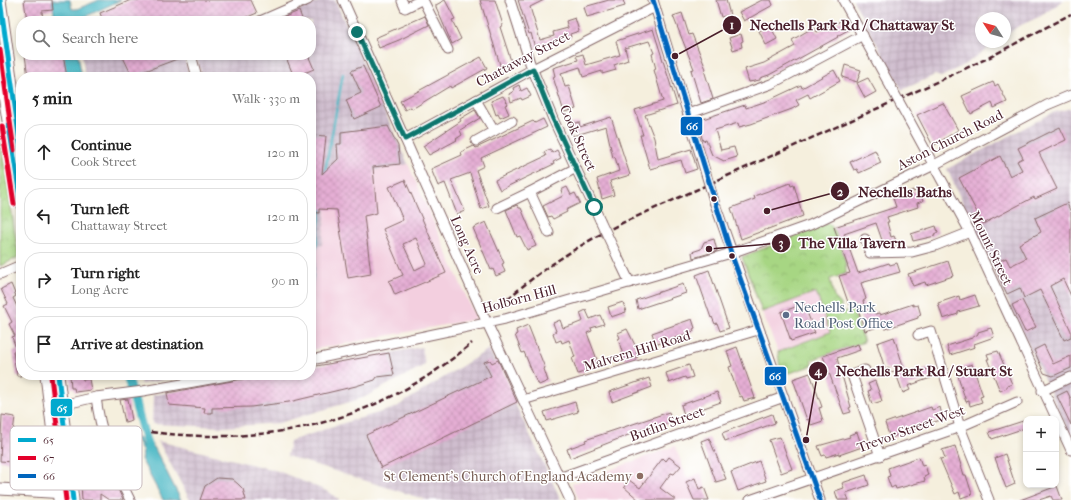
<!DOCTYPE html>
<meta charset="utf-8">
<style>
body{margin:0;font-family:"IM FELL French Canon",serif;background:#f2f2f2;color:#222}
.controls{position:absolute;right:12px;bottom:12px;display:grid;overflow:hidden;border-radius:8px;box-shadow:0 2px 6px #0003}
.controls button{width:36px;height:36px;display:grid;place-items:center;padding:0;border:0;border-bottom:1px solid #e0e0e0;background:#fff;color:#222;font:20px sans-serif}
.compass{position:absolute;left:975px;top:12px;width:36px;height:36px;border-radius:50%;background:#fff;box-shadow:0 2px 6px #0003;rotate:306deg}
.stop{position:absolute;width:12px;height:12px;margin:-9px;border:3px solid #0f766e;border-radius:50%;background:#fff}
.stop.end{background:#0f766e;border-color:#fff;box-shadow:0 1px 4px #0008}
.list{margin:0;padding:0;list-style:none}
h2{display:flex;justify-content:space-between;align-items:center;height:52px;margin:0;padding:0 16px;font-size:17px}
h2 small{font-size:13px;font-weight:400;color:#767676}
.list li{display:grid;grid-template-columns:26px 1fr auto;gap:12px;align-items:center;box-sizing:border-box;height:56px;margin:0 8px 8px;padding:0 8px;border:1px solid #e0e0e0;border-radius:16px}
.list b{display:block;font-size:15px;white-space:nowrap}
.list p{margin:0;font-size:13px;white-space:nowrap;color:#767676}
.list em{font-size:13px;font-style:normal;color:#767676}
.icon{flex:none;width:22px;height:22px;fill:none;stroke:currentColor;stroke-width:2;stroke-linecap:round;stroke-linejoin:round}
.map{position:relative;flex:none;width:1071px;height:500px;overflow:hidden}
.search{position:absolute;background:#fff;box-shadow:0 2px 6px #0003;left:16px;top:16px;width:300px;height:44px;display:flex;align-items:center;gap:10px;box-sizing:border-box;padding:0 14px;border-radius:16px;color:#767676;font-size:15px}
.panel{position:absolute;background:#fff;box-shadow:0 2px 6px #0003;left:16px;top:72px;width:300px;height:308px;border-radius:16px}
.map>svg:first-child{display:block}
</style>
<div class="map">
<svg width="1071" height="500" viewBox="0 0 1071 500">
<defs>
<pattern id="industrial-grid" width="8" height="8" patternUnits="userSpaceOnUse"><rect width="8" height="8" fill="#cfbdce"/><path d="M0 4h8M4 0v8" fill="none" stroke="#b3a2b1"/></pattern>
<pattern id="park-crowns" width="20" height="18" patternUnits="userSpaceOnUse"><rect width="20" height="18" fill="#a7d683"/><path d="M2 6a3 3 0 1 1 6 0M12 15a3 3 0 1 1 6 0" fill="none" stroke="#91b771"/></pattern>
<pattern id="building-cross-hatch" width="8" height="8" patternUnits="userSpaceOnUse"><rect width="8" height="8" fill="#e5aed4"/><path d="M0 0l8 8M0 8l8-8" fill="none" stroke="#c695b6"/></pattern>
</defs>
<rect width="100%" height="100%" fill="#fff"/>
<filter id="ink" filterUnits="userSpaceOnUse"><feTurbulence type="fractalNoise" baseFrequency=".025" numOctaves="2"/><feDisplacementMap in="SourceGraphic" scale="8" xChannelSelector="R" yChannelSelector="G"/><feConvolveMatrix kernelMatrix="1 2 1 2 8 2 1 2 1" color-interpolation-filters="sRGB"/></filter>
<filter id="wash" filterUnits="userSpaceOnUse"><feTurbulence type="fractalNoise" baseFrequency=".012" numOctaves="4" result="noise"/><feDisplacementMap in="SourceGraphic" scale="16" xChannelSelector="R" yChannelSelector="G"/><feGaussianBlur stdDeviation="0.9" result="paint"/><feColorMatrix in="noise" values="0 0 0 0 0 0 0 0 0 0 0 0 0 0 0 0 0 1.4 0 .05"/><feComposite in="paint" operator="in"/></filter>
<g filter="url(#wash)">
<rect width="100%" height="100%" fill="#f5efdd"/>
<g fill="#f3cfdf">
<polygon points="408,164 476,319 311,350 311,248 322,245 329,179"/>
<polygon points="816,292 830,332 778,352 762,312"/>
<polygon points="675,446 687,478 701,473 710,500 579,500 572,484"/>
<polygon points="104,456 126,500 81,500 79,458"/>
</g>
<g fill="url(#industrial-grid)">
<polygon points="322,0 335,0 408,164 329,179 322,245 311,248 311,77 202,77 196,55 311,55 311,21 272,21"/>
<polygon points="853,0 1064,0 1041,16 1017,27 1005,36 1005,18 981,18 981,42 996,42 967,63 941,77 935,75 902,90"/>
<polygon points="82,55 183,55 190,77 85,77"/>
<polygon points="1071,108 1071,437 947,169 1052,113"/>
<polygon points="422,347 425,365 363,398 279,423 224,427 152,424 153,395 264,375 311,375 311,367"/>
<polygon points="489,349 561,500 427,500 287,456 290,441 347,422 395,408"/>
<polygon points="140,375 188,375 141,384"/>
<polygon points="158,441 278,471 329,492 339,500 190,500"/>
</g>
<g fill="url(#park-crowns)" stroke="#787a57">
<polygon points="0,135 18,253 17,258 0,266"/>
<path d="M828,223C839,231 847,261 846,274L830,279L834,297L841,304V313L853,309L864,342L811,360L813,365L781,376L778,352L830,332L816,292L762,312L742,257Z"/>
</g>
<g fill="#4bb8c5" stroke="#4a6c78">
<polygon points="52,0 70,0 72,9 77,9 99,0 121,0 76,21 55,21"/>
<polygon points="64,55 78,55 82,77 65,77"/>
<polygon points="138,437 143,447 145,438 154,447 181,500 163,500 141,459 143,452 136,439"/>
</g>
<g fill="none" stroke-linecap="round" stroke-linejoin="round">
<g stroke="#4bb8c5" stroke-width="2.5">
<polyline points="325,172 343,74"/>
<polyline points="311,288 321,207"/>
</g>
<polyline stroke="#4bb8c5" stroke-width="9" points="127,375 148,448"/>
</g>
<g id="blocks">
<g fill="url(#building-cross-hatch)" fill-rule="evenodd">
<polygon points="24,0 52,0 53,10 42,11 43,21 27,21"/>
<polygon points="131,0 251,0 257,13 238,21 103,21 100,13"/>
<polygon points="445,0 455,19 452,20 461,39 452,44 436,7 436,5"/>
<polygon points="480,0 495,0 503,25 500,27 512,64 501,68"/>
<polygon points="518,0 544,0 530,7 540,40 554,36 553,32 568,28 566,21 575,18 579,31 570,34 571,37 535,48 531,33 529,34"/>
<polygon points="609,0 623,0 625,6 587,17 584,7"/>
<polygon points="716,0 726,0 730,15 721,17"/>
<polygon points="762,0 771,0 773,5 744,21 739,12"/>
<polygon points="299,11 303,21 275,21"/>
<polygon points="682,13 689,35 692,34 706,69 704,70 713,99 701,103 691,70 694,69 673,16"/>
<polygon points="425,16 429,25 399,40 379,48 375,38"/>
<polygon points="845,19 850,29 837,36 838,37 769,75 760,78 760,80 749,82 745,69 764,63 795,46 792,40 814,27 817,32"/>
<polygon points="770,25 777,39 766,45 759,31"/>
<polygon points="653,29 677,105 645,115 654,138 658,159 691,149 697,169 685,173 681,160 650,169 640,135 643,135 635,110 663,101 654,70 656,69 652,54 654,53 649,41 625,48 628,60 614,65 616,70 602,74 602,71 583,77 580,67 561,73 565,87 569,86 576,109 564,112 553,77 555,76 553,68 578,60 576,56 583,54 586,65 620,55 616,41"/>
<polygon points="741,34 743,41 741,42 742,47 733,50 729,38"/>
<polygon points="25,55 63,55 67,77 28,77"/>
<polygon points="122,55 185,55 185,56 132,76"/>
<polygon points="285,55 308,55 314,69 294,77"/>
<polygon points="481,57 487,68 451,88 450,86 412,109 411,107 405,110 400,101"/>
<polygon points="845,65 861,70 857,82 842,77"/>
<polygon points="363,66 381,107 354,119 346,100 361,93 351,71"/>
<polygon points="834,70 840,81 810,98 808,94 796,100 799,105 792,109 751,124 739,127 738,123 715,130 721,150 734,147 737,157 724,161 712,155 706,140 703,141 697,121 745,105 746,108 767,101 801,85 802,88"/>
<polygon points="868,78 876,92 865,98 857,83"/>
<polygon points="993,82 995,86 998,84 1007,102 994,108 992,103 971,114 962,96"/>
<polygon points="519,85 521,91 527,88 531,96 522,100 521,98 511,102 509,94 514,91 513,88"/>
<polygon points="503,96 508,104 505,105 509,114 500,118 498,114 496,115 491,101"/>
<polygon points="943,103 958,130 933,146 917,115"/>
<polygon points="475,110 480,118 460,130 462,135 456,139 457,140 429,155 423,146 461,121 460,119"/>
<polygon points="611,117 630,175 610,181 614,195 602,199 597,179 619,171 615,157 613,158 606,126 573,136 568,125 579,122 580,127"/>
<polygon points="543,119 547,127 481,158 484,166 476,170 489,206 481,209 470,173 451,180 465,211 457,214 445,183 438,186 431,169 462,155 461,152 474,146 476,148 533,121 535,123"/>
<polygon points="388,126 398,146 400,164 373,167 377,213 364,216 371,274 348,278 337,210 319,209 319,213 311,212 311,135 326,136 322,174 338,159 337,144 341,144 341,132"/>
<polygon points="1060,127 1066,140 1039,153 1057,189 1035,199 1034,197 983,224 959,178 1000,156 1010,176 1022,170 1017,161 1023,158 1018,148"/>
<polygon points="550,149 552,153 557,150 561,158 553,162 554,164 500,190 495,180 546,156 544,152"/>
<polygon points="875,150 881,163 859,173 857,169 854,170 850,162"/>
<path d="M405,180L446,273L395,295L389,281L403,275L383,229L403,220L389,187ZM416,238L427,264L415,270L403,244Z"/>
<polygon points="790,183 791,186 794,185 803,216 741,239 731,208 755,199 754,196"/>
<polygon points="567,187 571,195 575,193 580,203 566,210 567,212 553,219 551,216 548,217 543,206 563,196 561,190"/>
<polygon points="913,190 913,192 919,190 923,201 917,203 918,207 887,217 889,222 887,222 891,237 894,236 897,243 887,246 885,242 883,243 876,223 844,234 858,273 889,263 890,265 897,263 900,272 861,283 866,299 863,301 867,313 874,311 875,314 879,313 880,315 913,304 913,306 918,305 921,315 918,316 918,318 885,329 884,325 865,331 857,306 853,308 851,304 849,305 839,276 850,273 834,227 896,207 893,198"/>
<polygon points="1067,203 1071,213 1071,296 1063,279 1050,286 1071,331 1071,337 1064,340 1040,290 1024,298 1020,288 1007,294 993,264 1006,258 1010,266 1026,258 1019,244 1041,232 1035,218"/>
<polygon points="517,205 519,208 521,208 534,239 533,239 536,246 527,250 520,236 517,237 506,210"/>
<polygon points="486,222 504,263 502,264 505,272 496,276 493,269 491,270 473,228"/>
<polygon points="936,226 938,232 934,234 935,236 913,241 911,234"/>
<polygon points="714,239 717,251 693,258 692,252 701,249 704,242"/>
<polygon points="948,261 953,276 926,285 925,282 913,286 908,274"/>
<polygon points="709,270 729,328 720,331 717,323 715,324 712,317 711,318 696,275"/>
<polygon points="11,284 16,296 13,298 21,315 17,317 21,325 21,376 17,376 13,351 17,351 12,337 15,336 9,324 12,322 4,306 8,304 1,289"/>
<polygon points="683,284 686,293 638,309 636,300"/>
<polygon points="975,295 979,306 958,312 958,314 943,319 938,303 959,296 960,300"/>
<polygon points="1022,300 1036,327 1025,332 1012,305"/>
<polygon points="623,302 626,312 611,317 608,307"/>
<polygon points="804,304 815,333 791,341 781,312"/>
<polygon points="586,310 590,319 600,315 604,324 591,328 592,331 587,333 598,362 589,365 591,369 578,374 572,358 575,357 569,340 562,343 561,340 556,342 553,333 556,331 553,323 560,320 563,328 573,325 583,321 580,313"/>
<polygon points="692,319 695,328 693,329 694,331 658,344 657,342 655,342 652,333"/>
<polygon points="528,325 545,368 544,369 548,381 539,385 537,381 536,381 524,352 522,353 515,335 517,334 516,330"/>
<polygon points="991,328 994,337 974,344 975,347 950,355 947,346 972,338 978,334 978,332"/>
<polygon points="627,329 638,351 636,352 638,357 625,361 618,339 620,338 618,333"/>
<polygon points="894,337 906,375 910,373 911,375 932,367 936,376 908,386 910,390 903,393 895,371 890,372 889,368 885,369 877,343"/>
<polygon points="858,344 860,350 837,358 851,407 849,408 851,412 844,414 823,356"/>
<polygon points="1044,345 1053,364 1071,356 1071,368 1053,376 1044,373 1034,350"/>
<polygon points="737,347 755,398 744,401 742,396 740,397 734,382 729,367 732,366 727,351"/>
<polygon points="998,351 1012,384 1007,386 1007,388 1000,391 987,359 989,359 987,354"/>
<polygon points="389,353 394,375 377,377 375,380 356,386 289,402 251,407 212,408 212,413 204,413 205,408 169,405 167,393 264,375 311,375 311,367"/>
<polygon points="490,360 492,363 498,360 517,402 381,468 366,435 491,376 484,362"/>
<polygon points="972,364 983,396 980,397 982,402 970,406 969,401 966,402 956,369"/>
<polygon points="689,365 693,377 686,379 685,377 669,383 666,373"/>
<polygon points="810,373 822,407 819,408 823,421 811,425 809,419 807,420 793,379"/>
<polygon points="70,375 82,375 83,380 89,379 91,390 75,392 74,388 71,388"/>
<polygon points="649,378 652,387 612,402 609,392"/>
<polygon points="875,381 882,401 872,404 868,391 871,390 868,384"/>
<polygon points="1067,391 1071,399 1071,425 1057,396"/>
<polygon points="717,392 721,402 684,415 681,405"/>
<polygon points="128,399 132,420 125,422 120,400"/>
<polygon points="575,402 578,412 547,421 544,412"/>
<polygon points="931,407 932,410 940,407 943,419 890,438 885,423"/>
<polygon points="669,412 672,421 669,423 651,430 646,428 570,458 567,449 586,442 585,440"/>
<polygon points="772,414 775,423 725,441 722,433"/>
<polygon points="2,415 15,417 13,432 29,434 27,463 0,461"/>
<polygon points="1023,421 1025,428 992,439 989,432"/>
<polygon points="857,432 862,447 839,455 839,453 826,457 825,455 822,456 818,446 850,437 849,435"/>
<polygon points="780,437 792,469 781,473 769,440"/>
<polygon points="709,438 726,479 716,482 701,441"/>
<polygon points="955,446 964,475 966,475 972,494 961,498 959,492 955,494 940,459 945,458 942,450"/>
<polygon points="1005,454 1015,484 1006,488 995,458"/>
<polygon points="669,457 681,466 674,474 671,473 660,488 676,500 639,500 624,487 629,480 640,488 663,458 666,461"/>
<polygon points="919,457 922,466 925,465 928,475 924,477 925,481 896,489 895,486 891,488 887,477 890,476 888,468"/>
<polygon points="104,458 106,467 108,467 108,489 116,485 123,500 109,500 100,494 100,500 82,500 80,465 92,465 91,461"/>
<polygon points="759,461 766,481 738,491 731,472"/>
<polygon points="866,475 869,485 846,493 849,500 838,500 835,491 844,488 842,483"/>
<polygon points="217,478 232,479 238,484 243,489 246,500 200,500 205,486"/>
<polygon points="695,478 699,489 704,487 709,500 694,500 686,482"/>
<polygon points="1057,486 1062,500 1053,500 1051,496 1039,500 1020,500"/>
</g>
</g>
</g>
<g filter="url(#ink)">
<use href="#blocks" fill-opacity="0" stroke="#866869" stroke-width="1"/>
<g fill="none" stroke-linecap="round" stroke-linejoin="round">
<g stroke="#866869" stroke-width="11">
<g id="minor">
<polyline points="343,0 487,323 570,500"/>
<polyline points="423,0 448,50"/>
<polyline points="510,0 530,63 553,119 600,220"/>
<polyline points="653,0 706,174"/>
<polyline points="843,0 892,89"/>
<polyline points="402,1 405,8 421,0"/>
<polyline points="260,21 308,0"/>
<polyline points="191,55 197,77"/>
<polyline points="476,100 494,131"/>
<polyline points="688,114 771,84 863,35"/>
<polyline points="909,120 970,232 1071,450"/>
<polyline points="405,139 533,69 655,7"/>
<polyline points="476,141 512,121"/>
<polyline points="715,204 820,500"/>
<polyline points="497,208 530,192"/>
<polyline points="549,233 530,192 576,168"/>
<polyline points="865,239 870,253 912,252 935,246 970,232"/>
<polyline points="618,258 630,283"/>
<polyline points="0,274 21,265"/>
<polyline points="918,335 931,331 960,427 989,500"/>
<polyline points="311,360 505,319 731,253 810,225 934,165 1047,105 1071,95"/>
<polyline points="865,370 852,375 880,456"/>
<polyline points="1042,391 1071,377"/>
<path d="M96,397C100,431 114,469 130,500"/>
<polyline points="523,400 758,330"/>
<polyline points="62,405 96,397 143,391 233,375"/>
<polyline points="559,478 784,397"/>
<polyline points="750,500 960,427 1017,402"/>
</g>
</g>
<g stroke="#866869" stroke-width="13">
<g id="major">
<polyline points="0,0 21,149"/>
<polyline points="0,70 21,203"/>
<polyline points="46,375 55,450 59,500"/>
<polyline points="58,375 73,500"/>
<polyline points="0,489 65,493"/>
</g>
</g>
<use href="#minor" stroke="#fff" stroke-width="9"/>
<use href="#major" stroke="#fff" stroke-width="11"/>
<g stroke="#4a1f2b" stroke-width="2.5" stroke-dasharray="6 3" stroke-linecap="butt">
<path d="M501,305C537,272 577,246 620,224L941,80L992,56L1071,14"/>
<path d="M151,432C271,447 379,422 472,343"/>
</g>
<g stroke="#866869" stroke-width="11" stroke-linecap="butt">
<g id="minor-bridge">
<polyline points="892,89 909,120"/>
<polyline points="706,174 715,204"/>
<polyline points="600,220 618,258"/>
</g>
</g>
<use href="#minor-bridge" stroke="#fff" stroke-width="9"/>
<g stroke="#fff" stroke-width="8">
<g id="bus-1">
<polyline points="0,0 21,149"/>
<polyline points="9,125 21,203"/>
<polyline points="58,375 73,500"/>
</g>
</g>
<g stroke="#fff" stroke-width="8">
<g id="bus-2">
<polyline points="0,50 14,150"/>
<polyline points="2,126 14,204"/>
<polyline points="51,376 66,500"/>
</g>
</g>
<g stroke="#fff" stroke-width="8">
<polyline id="bus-3" points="653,0 731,253 820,500"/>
</g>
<use href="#bus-1" stroke="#00a9ce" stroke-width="5"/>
<use href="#bus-2" stroke="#e4002b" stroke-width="5"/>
<use href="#bus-3" stroke="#0065bd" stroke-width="5"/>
</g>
</g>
<g fill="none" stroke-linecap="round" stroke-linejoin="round" filter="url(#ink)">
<polyline stroke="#0f766e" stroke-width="5" points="357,32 405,139 533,69 553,119 594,207"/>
</g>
<g fill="#4a1f2b" stroke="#fff" stroke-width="1.5">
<circle cx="714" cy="199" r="3.5"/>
<circle cx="732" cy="256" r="3.5"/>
</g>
<circle fill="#5c6f8a" stroke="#fff" stroke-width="1.5" cx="786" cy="315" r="4"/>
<circle fill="#8d6e63" stroke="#fff" stroke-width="1.5" cx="640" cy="476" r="4"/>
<g text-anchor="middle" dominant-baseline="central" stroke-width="3" stroke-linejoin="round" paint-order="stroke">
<g font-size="14" fill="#4a1f2b" stroke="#fff">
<text transform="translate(523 59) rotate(-28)">Chattaway Street</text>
<text transform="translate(578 138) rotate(66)">Cook Street</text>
<text transform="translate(950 140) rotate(-27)">Aston Church Road</text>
<text transform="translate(467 245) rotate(66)">Long Acre</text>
<text transform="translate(991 248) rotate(64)">Mount Street</text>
<text transform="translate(519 299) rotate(-15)">Holborn Hill</text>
<text transform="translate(637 351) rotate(-17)">Malvern Hill Road</text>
<text transform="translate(667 424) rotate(-20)">Butlin Street</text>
<text transform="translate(911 429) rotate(-20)">Trevor Street West</text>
</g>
<g font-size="14" fill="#4e5e75" stroke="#fff" text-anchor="start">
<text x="794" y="307">Nechells Park<tspan x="794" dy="16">Road Post Office</tspan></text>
</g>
<g font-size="14" fill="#785e54" stroke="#fff" text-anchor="end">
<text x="632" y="476">St Clement's Church of England Academy</text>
</g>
</g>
<rect x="10" y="426" width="132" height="64" rx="6" fill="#fff" stroke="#c9bcbf" stroke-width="1"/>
<rect x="18" y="438" width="18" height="4" fill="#00a9ce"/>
<rect x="18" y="456" width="18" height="4" fill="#e4002b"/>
<rect x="18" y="474" width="18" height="4" fill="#0065bd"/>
<g font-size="11" fill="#4a1f2b">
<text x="43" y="444">65</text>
<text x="43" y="462">67</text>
<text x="43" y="480">66</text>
</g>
<path fill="none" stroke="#4a1f2b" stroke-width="1.5" d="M675 56L732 25M767 211L840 191M709 249L781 243M806 440L818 371"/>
<g fill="#4a1f2b" stroke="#fff" stroke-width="1.5">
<circle cx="675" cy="56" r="4"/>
<circle cx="767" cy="211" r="4"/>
<circle cx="709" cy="249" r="4"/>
<circle cx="806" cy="440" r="4"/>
<circle cx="732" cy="25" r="10"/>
<circle cx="840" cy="191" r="10"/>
<circle cx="781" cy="243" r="10"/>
<circle cx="818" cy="371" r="10"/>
</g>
<g font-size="12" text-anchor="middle" font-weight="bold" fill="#fff">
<text x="732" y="29">1</text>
<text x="840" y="196">2</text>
<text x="781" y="247">3</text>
<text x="818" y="375">4</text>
</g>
<g font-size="15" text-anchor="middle" font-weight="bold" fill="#4a1f2b" stroke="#fff" stroke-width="3" stroke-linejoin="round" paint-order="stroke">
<text x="852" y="30">Nechells Park Rd / Chattaway St</text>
<text x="905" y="197">Nechells Baths</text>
<text x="852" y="248">The Villa Tavern</text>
<text x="924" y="376">Nechells Park Rd / Stuart St</text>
</g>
<g stroke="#fff" stroke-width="1.5">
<rect x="680" y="116" width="23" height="20" rx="4" fill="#0065bd"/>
<rect x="764" y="366" width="23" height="20" rx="4" fill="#0065bd"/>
<rect x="50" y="398" width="23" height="19" rx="4" fill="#00a9ce"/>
</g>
<g font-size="11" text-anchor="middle" font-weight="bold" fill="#fff">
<text x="692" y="130">66</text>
<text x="775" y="380">66</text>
<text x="62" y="412">65</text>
</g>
</svg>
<div class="controls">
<button>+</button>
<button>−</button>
</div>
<svg class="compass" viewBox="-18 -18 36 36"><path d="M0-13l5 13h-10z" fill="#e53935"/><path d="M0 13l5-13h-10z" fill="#767676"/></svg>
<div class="stop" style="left:594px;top:207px"></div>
<div class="stop end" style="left:357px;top:32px"></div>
<div class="search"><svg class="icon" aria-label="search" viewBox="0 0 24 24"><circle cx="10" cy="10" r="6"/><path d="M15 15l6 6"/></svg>Search here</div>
<section class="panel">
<h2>5 min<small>Walk · 330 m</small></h2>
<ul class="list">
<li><svg class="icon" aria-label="ahead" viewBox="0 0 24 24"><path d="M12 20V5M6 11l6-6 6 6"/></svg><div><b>Continue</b><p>Cook Street</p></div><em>120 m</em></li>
<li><svg class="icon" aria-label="left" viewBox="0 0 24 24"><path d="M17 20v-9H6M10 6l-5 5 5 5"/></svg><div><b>Turn left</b><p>Chattaway Street</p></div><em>120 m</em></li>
<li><svg class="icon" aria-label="right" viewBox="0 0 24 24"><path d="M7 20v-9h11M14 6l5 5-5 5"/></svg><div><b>Turn right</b><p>Long Acre</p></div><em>90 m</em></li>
<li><svg class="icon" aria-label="arrive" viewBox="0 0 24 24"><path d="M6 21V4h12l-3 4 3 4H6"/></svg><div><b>Arrive at destination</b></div></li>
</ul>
</section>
</div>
